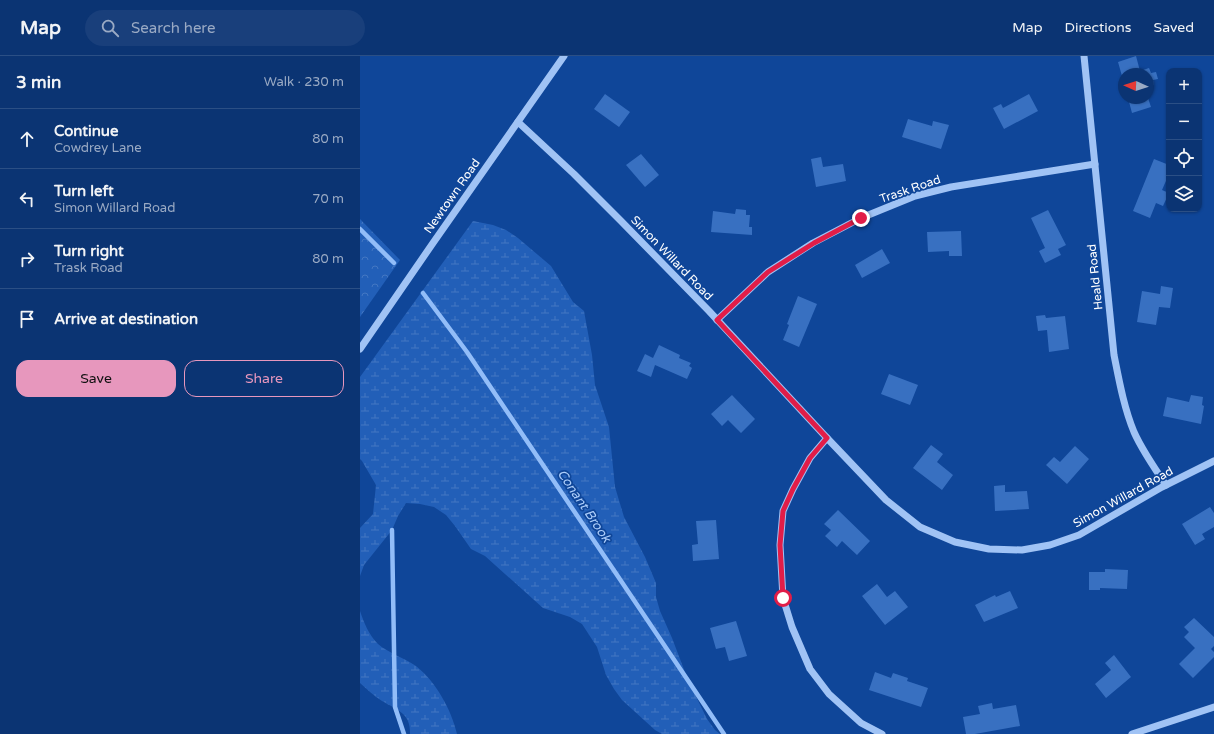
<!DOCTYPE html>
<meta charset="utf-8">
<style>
body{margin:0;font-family:"Varela Round",sans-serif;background:#193f7b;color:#f1f3f6}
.controls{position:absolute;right:12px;top:12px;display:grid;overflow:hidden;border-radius:8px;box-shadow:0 1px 3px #0004}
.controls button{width:36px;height:36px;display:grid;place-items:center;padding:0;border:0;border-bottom:1px solid #2b4f85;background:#0b3473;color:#f1f3f6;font:20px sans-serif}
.compass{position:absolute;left:758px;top:12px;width:36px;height:36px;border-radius:50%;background:#0b3473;box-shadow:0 1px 3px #0004;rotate:273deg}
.stop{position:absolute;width:12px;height:12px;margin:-9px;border:3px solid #e11d48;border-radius:50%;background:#fff}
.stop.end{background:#e11d48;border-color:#fff;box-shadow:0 1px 4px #0008}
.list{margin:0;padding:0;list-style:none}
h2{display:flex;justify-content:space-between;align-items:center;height:52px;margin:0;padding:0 16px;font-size:17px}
h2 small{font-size:13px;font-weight:400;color:#9aaac4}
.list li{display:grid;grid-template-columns:26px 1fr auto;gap:12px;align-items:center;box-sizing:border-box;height:60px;padding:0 16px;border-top:1px solid #2b4f85}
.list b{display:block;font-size:15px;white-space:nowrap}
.list p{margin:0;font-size:13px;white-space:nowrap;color:#9aaac4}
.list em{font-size:13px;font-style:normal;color:#9aaac4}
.actions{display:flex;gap:8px;padding:12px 16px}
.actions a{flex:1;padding:9px 0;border:1px solid #e797bd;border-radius:12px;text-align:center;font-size:14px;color:#e797bd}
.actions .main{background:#e797bd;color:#111}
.icon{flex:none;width:22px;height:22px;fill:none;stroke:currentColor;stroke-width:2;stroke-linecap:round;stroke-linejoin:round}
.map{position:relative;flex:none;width:854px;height:678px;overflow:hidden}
header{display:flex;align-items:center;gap:24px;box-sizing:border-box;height:56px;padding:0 20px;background:#0b3473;border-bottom:1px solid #2b4f85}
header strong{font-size:19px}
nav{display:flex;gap:22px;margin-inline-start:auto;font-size:14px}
.search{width:280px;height:36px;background:#193f7b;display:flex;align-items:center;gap:10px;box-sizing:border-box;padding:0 14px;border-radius:22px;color:#9aaac4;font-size:15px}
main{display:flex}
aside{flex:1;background:#0b3473}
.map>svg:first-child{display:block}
</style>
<header>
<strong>Map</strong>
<div class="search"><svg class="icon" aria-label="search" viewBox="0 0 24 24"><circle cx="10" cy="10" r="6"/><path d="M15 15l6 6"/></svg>Search here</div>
<nav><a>Map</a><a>Directions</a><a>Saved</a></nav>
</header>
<main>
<aside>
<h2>3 min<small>Walk · 230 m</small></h2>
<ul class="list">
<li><svg class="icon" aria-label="ahead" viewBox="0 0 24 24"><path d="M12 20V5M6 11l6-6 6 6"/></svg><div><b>Continue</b><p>Cowdrey Lane</p></div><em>80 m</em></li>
<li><svg class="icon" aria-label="left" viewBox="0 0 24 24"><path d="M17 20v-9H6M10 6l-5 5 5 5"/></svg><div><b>Turn left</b><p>Simon Willard Road</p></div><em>70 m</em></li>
<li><svg class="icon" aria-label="right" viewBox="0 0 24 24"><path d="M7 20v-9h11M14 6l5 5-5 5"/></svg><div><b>Turn right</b><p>Trask Road</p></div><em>80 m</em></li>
<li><svg class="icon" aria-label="arrive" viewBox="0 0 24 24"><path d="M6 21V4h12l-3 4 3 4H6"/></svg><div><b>Arrive at destination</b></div></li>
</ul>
<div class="actions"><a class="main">Save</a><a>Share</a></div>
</aside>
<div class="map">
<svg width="854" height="678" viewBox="0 0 854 678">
<defs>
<pattern id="wetland-marsh" width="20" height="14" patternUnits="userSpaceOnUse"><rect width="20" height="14" fill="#225fb8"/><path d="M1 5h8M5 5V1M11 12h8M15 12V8" fill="none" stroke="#4377c3"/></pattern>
<pattern id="park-crowns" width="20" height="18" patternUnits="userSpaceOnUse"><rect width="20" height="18" fill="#225fb8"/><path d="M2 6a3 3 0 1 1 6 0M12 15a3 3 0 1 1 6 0" fill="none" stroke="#4377c3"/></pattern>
</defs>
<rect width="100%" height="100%" fill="#0f4699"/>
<g fill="url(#wetland-marsh)">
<polygon points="113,165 133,169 146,174 158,182 191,210 213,246 224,255 232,299 235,329 249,371 255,431 264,461 285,501 296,527 296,541 300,555 312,582 328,624 347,663 355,674 360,678 302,678 295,674 262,644 254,633 246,619 237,591 222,568 210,561 183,552 125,500 111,493 95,470 86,459 74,451 60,448 46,447 38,460 32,474 4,509 0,520 0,472 13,458 16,429 2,405 0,403 0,321"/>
<path d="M0,555C4,567 9,579 18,588C28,597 45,602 56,610C76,626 91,653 97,678H50C51,657 37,654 22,645C14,640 7,633 0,627Z"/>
</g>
<polygon fill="url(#park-crowns)" points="0,163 40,204 0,261"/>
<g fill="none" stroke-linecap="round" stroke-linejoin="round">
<g stroke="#92bdf8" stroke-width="4.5">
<polyline points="0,173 34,207"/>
<polyline points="63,237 107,296 364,678"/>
<polyline points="32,474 35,651 44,678"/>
</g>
</g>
<g fill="#3870c1">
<polygon points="776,0 780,15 789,12 791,17 796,16 798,23 793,24 794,29 788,31 788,18 764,18 764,27 758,6"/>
<polygon points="245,38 270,56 259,71 234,53"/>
<polygon points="669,38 678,55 644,73 633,52 641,48 643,52"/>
<polygon points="768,42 788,42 791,51 772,57"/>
<polygon points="548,63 572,70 573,65 589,69 581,93 542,81"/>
<polygon points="281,98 299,119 285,131 266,109"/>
<polygon points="461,101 463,111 483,108 486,125 456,131 451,103"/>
<polygon points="794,103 809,109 809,118 802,134 809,137 803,150 796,147 790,162 773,155"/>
<polygon points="376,153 386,154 386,159 390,159 389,171 392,171 392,179 351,176 353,155 375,158"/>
<polygon points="688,154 706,189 698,193 701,199 685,207 679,195 685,192 671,162"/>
<polygon points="601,175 602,200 589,200 589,195 568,196 567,176"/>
<polygon points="522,193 530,207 502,222 495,209"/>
<polygon points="801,230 813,232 810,252 799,251 796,269 777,266 782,235 800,238"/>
<polygon points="438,240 457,248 439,291 423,284 429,269 427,268"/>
<polygon points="685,259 686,262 705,260 709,293 689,296 687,274 678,275 676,260"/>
<polygon points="299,289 320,299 319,302 331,307 329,310 332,312 327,323 295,309 291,321 277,315 285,298 293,302"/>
<polygon points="529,318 558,329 550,349 521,338"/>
<polygon points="372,339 395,363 381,377 368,364 362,370 351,358"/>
<polygon points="831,339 843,341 842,349 844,350 841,368 803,360 807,341 829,346"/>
<polygon points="571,389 583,398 577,406 593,419 582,434 553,412"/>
<polygon points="715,390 729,403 707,428 686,409 694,401 700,406"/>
<polygon points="645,429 645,436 667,435 669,453 635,455 634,430"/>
<polygon points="850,451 854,457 854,471 842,478 845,483 835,489 822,468"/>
<polygon points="478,454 510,485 497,499 482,485 477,491 465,480 471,474 464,468"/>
<polygon points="356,464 359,503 333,505 332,489 338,488 336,465"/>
<polygon points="745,513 768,514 767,533 740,532 740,534 729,534 729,516 745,516"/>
<polygon points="517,528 527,541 535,535 548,551 525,569 502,540"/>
<polygon points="650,535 658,552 624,566 615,549 635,539 636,541"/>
<polygon points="834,562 854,581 854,590 851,593 854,596 854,601 833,622 819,608 835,592 824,581 829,576 824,571"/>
<polygon points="376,565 387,600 369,605 365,591 356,593 350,572"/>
<polygon points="754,599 771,621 746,642 735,628 751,614 745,607"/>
<polygon points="515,616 531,622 533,617 548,622 547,625 568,632 561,651 509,634"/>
<polygon points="632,647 633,653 656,649 660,670 615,678 606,678 603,661 620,658 618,650"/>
</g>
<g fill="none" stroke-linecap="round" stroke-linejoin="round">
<g stroke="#a0c3f5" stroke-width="7">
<path d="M724,0L754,299C759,324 764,352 774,376C782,394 795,413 806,429"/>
<polyline points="158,66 214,118 261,165 349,255 467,382 526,444 560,471 595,486 629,493 662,494 690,489 719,479 802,431 854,405"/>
<polyline points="357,264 408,216 453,187 501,162 555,140 591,131 735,108"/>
<polyline points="0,293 73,187 204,0"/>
<polyline points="467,382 450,402 433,433 423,455 420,489 423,542 432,571 450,613 469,638 501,667 522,678"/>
<polyline points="772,678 854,651"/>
</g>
</g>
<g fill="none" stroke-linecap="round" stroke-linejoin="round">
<polyline stroke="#e11d48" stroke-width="5" points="423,542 420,489 423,455 433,433 450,402 467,382 357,264 408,216 454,187 501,162"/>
</g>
<g text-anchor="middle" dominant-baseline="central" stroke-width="3.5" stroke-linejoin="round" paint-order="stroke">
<g font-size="12" fill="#fff" stroke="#0f4699">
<text transform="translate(550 133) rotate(-19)">Trask Road</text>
<text transform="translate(92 140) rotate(-55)">Newtown Road</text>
<text transform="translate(312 202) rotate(46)">Simon Willard Road</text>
<text transform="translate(735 221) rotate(-96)">Heald Road</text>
<text transform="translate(763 441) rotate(-29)">Simon Willard Road</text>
</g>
<g font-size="13" font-style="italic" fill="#adcefb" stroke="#0f4699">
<text transform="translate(224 450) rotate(56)">Conant Brook</text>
</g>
</g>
</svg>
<div class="controls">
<button>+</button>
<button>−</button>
<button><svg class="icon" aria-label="locate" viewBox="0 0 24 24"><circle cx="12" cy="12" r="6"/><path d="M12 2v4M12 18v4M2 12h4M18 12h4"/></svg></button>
<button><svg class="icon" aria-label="layers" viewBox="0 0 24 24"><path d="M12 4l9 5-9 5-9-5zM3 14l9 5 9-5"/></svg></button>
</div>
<svg class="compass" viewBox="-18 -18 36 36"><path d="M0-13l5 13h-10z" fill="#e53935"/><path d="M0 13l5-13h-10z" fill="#9aaac4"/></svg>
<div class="stop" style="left:423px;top:542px"></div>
<div class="stop end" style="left:501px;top:162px"></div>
</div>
</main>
